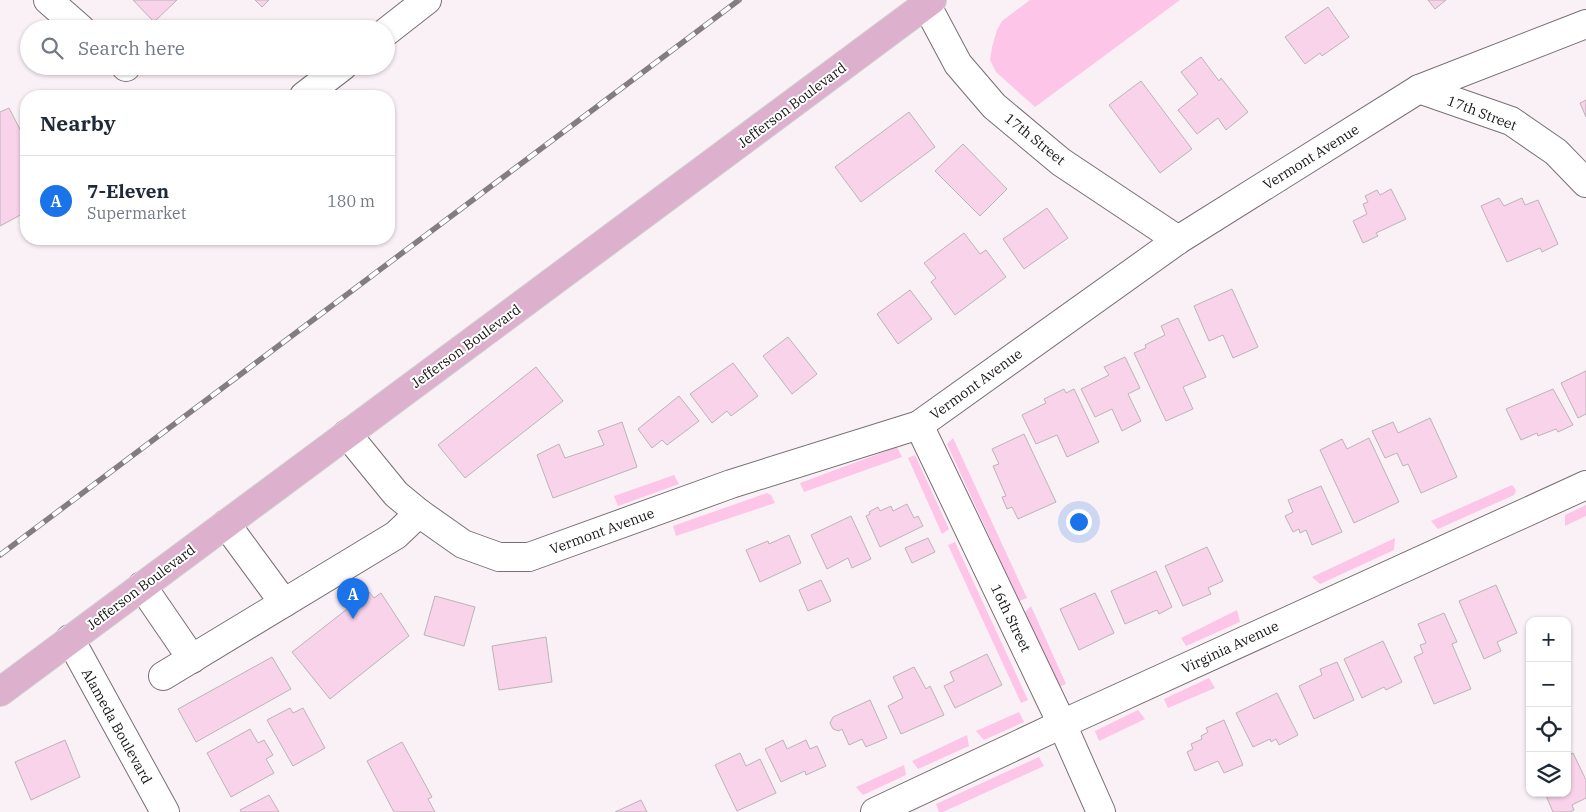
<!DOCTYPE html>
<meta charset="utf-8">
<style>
body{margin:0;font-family:"IBM Plex Serif",serif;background:#f6f6f7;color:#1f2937}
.controls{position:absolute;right:15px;bottom:15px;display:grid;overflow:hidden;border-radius:10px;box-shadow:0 1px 4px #0004}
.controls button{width:45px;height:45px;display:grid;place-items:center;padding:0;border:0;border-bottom:1px solid #e0e1e3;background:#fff;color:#1f2937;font:25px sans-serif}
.you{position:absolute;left:1078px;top:521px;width:18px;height:18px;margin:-12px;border:4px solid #fff;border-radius:50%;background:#1a73e8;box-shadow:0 0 0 8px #1a73e833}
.badge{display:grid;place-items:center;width:32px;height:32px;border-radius:50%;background:#1a73e8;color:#fff;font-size:16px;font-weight:700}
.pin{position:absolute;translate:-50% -41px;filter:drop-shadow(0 1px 2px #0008)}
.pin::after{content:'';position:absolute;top:26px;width:18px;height:15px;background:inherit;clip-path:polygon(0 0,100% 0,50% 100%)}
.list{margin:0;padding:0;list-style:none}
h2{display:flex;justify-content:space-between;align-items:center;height:65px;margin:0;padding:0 20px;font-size:21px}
h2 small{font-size:16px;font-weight:400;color:#747a83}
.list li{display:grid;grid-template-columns:32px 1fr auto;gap:15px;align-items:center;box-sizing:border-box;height:90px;padding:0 20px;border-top:1px solid #e0e1e3}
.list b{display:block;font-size:19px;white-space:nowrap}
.list p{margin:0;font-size:16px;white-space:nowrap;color:#747a83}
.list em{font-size:16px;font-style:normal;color:#747a83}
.icon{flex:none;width:28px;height:28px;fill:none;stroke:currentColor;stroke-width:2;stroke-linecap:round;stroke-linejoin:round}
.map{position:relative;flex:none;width:1586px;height:812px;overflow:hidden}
.search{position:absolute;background:#fff;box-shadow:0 1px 4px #0004;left:20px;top:20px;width:375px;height:55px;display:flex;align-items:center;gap:12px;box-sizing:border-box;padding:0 18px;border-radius:28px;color:#747a83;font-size:19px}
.panel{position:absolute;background:#fff;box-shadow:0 1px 4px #0004;left:20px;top:90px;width:375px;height:155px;border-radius:20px}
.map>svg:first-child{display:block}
</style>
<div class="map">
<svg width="1586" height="812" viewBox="0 0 1586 812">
<rect width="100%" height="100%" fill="#faf1f6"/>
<g fill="#fdc5e7">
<polygon points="1030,0 1180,0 1035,107 996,72 990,60 992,47 997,30 1002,21"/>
<polygon points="953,438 1027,598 1019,601 947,444"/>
<polygon points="897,447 902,457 804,492 800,483"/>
<polygon points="915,455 949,529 942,534 908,458"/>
<polygon points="674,475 679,484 618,506 614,496"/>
<polygon points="1512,485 1516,490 1514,495 1438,529 1431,521"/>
<polygon points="767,493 771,495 775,503 676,536 673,526"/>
<polygon points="1586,505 1586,516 1565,526 1565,515"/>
<polygon points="1395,538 1394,550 1320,584 1312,577"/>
<polygon points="955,542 1028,700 1021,703 948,545"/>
<polygon points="1031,606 1066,684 1059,687 1024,613"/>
<polygon points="1237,610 1240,622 1186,646 1181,638"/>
<polygon points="1209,678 1215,688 1168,708 1164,699"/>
<polygon points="1138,710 1145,719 1099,741 1095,731"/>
<polygon points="1019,712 1024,722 984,740 976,731"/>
<polygon points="967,735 969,746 918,769 912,761"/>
<polygon points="1039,757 1044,766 943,812 939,812 936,804"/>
<polygon points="904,765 906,775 863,795 856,787"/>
</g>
<g fill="#f8d3e9" stroke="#bcb3b8">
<polygon points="133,0 177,0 154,22"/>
<polygon points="255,0 269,0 262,7"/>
<polygon points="1428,0 1446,0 1435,9"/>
<polygon points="1328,7 1349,37 1322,56 1320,53 1305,64 1285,37"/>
<polygon points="1201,57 1219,81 1221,78 1248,112 1226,130 1218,118 1197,134 1178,110 1198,94 1181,72"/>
<polygon points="1141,81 1192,149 1160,173 1109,105"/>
<polygon points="1586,100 1586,117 1580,103"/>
<polygon points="9,108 26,141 26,212 0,226 0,112"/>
<polygon points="909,112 935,147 861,202 835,167"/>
<polygon points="963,144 1007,189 980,216 935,171"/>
<polygon points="1391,189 1406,219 1376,233 1378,236 1363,243 1353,221 1367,214 1363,204 1368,202 1365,196 1377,190 1380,195"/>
<polygon points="1499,198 1504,206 1522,198 1525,205 1538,200 1558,244 1542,252 1540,248 1507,262 1481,206"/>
<polygon points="1047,208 1068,238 1024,269 1003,239"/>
<polygon points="964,233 980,254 986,250 1006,277 955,315 931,282 936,278 924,263"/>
<polygon points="1232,289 1258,347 1233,358 1223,335 1209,341 1194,306"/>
<polygon points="910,290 932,319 898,344 877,314"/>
<polygon points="1178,318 1206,377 1183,387 1193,409 1166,421 1134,353 1146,348 1145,345 1165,335 1161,326"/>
<polygon points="788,337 817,374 792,394 763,356"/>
<polygon points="1125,357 1140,388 1128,394 1141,421 1122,431 1112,409 1095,417 1081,389 1109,375 1104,367"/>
<polygon points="733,363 758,396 731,416 727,411 712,423 690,394"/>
<polygon points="536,367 563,401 465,478 438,445"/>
<polygon points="1586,371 1586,414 1578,418 1561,383"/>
<polygon points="1064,389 1066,393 1074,389 1099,442 1067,457 1057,435 1036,444 1022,415 1046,403 1044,399"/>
<polygon points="1553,389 1573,425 1558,432 1556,429 1538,436 1537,433 1521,440 1506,409"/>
<polygon points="679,396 699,421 667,445 662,440 652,448 638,429"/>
<polygon points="1430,418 1457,477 1421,493 1408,464 1403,466 1397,453 1385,458 1372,431 1393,422 1398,433"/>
<polygon points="622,422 637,467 553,498 537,455 559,444 565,458 604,445 598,431"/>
<polygon points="1024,434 1056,502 1018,519 1012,507 1007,509 1002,497 1006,496 993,466 999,464 992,449"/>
<polygon points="1369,438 1399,502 1354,523 1320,450 1342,439 1347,449"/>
<polygon points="1321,486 1342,532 1312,545 1306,530 1300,533 1299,529 1293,532 1285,516 1293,512 1288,500"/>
<polygon points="907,504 914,518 918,516 923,526 880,547 866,516 870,514 869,512 878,507 880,511 891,506 893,511"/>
<polygon points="851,516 871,559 852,568 848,558 827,569 811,535"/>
<polygon points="789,535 801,563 760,582 746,550 768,541 769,544"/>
<polygon points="928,538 935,552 912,563 905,548"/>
<polygon points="1207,547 1223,581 1208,588 1211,594 1183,606 1165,566"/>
<polygon points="1156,571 1172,607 1159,614 1157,610 1125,624 1111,591"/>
<polygon points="821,580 831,601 808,611 799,590"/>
<polygon points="1496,585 1517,633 1497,642 1501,651 1484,659 1459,601"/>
<polygon points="369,592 374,598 381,593 409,636 330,699 292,652"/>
<polygon points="1095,593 1114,633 1079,650 1060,609"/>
<polygon points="435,596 475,607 464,646 424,635"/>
<polygon points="1444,613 1457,642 1452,644 1471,689 1434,704 1414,657 1423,653 1420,645 1426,643 1418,624"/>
<polygon points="546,637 552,682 499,690 492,646"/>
<polygon points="1383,641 1402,682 1386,690 1384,687 1362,698 1344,659"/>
<polygon points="987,654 1002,685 955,708 944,686 954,681 950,672"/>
<polygon points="272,657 291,689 196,742 178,709"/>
<polygon points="1337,662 1354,700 1314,719 1299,686 1322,675 1320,669"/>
<polygon points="914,667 926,689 930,686 944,715 901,734 888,706 903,698 893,677"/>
<polygon points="1277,693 1298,735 1279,745 1276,739 1271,742 1270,739 1253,747 1236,713"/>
<polygon points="870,700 887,738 866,747 862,739 849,745 842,729 839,731 833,729 830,723 833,717"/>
<polygon points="290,708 293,713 303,708 325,748 293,766 267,720"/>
<polygon points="1224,720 1243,765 1224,773 1218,761 1195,771 1187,752 1193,749 1191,744 1202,739 1201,736 1208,732 1206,728"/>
<polygon points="250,729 258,743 264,740 273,755 266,759 274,773 231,797 207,753"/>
<polygon points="65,740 80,777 31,800 15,762"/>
<polygon points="783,740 787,749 806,740 810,749 817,746 826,766 806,775 805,771 781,782 765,749"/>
<polygon points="402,742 432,797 428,799 435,812 394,812 367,761"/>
<polygon points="740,753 746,766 760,759 776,793 737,811 715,765"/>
<polygon points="1573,753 1586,780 1586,798 1572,805 1574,810 1570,812 1553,812 1545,793 1567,793 1567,756"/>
<polygon points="269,795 279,812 241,812 240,810"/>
<polygon points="641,800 647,812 615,812"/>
</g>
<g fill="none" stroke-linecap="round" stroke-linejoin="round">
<g stroke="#776f74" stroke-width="30">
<g id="minor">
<polyline points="48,0 81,29"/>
<polyline points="926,4 958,64 994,106 1061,162 1178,240"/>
<polyline points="386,32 427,0"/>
<polyline points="125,66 126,67"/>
<polyline points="1419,89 1511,121 1556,152 1586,183"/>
<polyline points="304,96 343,66"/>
<polyline points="919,425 1062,724 1101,812"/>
<polyline points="347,434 396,494 419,513 463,544 499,557 529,557 731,484 919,425 1178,240 1419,89 1586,24"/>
<polyline points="226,524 284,603"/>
<polyline points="142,586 192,659"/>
<polyline points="70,639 165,812"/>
<polyline points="163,676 396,535 419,513"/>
<polyline points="875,812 1062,724 1586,485"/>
</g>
</g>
<g stroke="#d1d0d0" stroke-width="30">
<polyline id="major" points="0,692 932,0"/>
</g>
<use href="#minor" stroke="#fff" stroke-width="28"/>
<use href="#major" stroke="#ddb0cd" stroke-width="28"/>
<g stroke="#837d80" stroke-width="5.5">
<polyline id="rail" points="0,555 739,0"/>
</g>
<use href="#rail" stroke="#fff" stroke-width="4" stroke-dasharray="11" stroke-linecap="butt"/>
</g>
<g text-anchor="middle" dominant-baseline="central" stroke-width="4" stroke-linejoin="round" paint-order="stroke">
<g font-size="14" fill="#171416" stroke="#fff">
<text transform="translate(792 105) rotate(-37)">Jefferson Boulevard</text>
<text transform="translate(1482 113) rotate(21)">17th Street</text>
<text transform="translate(1035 139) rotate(39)">17th Street</text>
<text transform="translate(1311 157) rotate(-32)">Vermont Avenue</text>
<text transform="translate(466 346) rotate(-36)">Jefferson Boulevard</text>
<text transform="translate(976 384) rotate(-36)">Vermont Avenue</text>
<text transform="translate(602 531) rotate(-20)">Vermont Avenue</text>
<text transform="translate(141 587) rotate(-37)">Jefferson Boulevard</text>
<text transform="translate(1011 618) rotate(64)">16th Street</text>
<text transform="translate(1230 647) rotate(-25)">Virginia Avenue</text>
<text transform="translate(117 726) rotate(61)">Alameda Boulevard</text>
</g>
</g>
</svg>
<div class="controls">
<button>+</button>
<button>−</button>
<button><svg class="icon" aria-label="locate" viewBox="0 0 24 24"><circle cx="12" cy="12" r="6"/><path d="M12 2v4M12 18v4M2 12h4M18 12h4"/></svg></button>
<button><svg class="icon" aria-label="layers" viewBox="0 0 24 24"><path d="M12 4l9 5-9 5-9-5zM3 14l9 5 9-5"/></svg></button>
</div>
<div class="you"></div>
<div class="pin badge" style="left:353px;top:619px">A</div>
<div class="search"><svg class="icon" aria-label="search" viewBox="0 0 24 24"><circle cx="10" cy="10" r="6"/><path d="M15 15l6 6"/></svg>Search here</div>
<section class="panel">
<h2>Nearby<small></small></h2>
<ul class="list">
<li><span class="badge">A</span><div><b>7-Eleven</b><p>Supermarket</p></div><em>180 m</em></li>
</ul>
</section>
</div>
